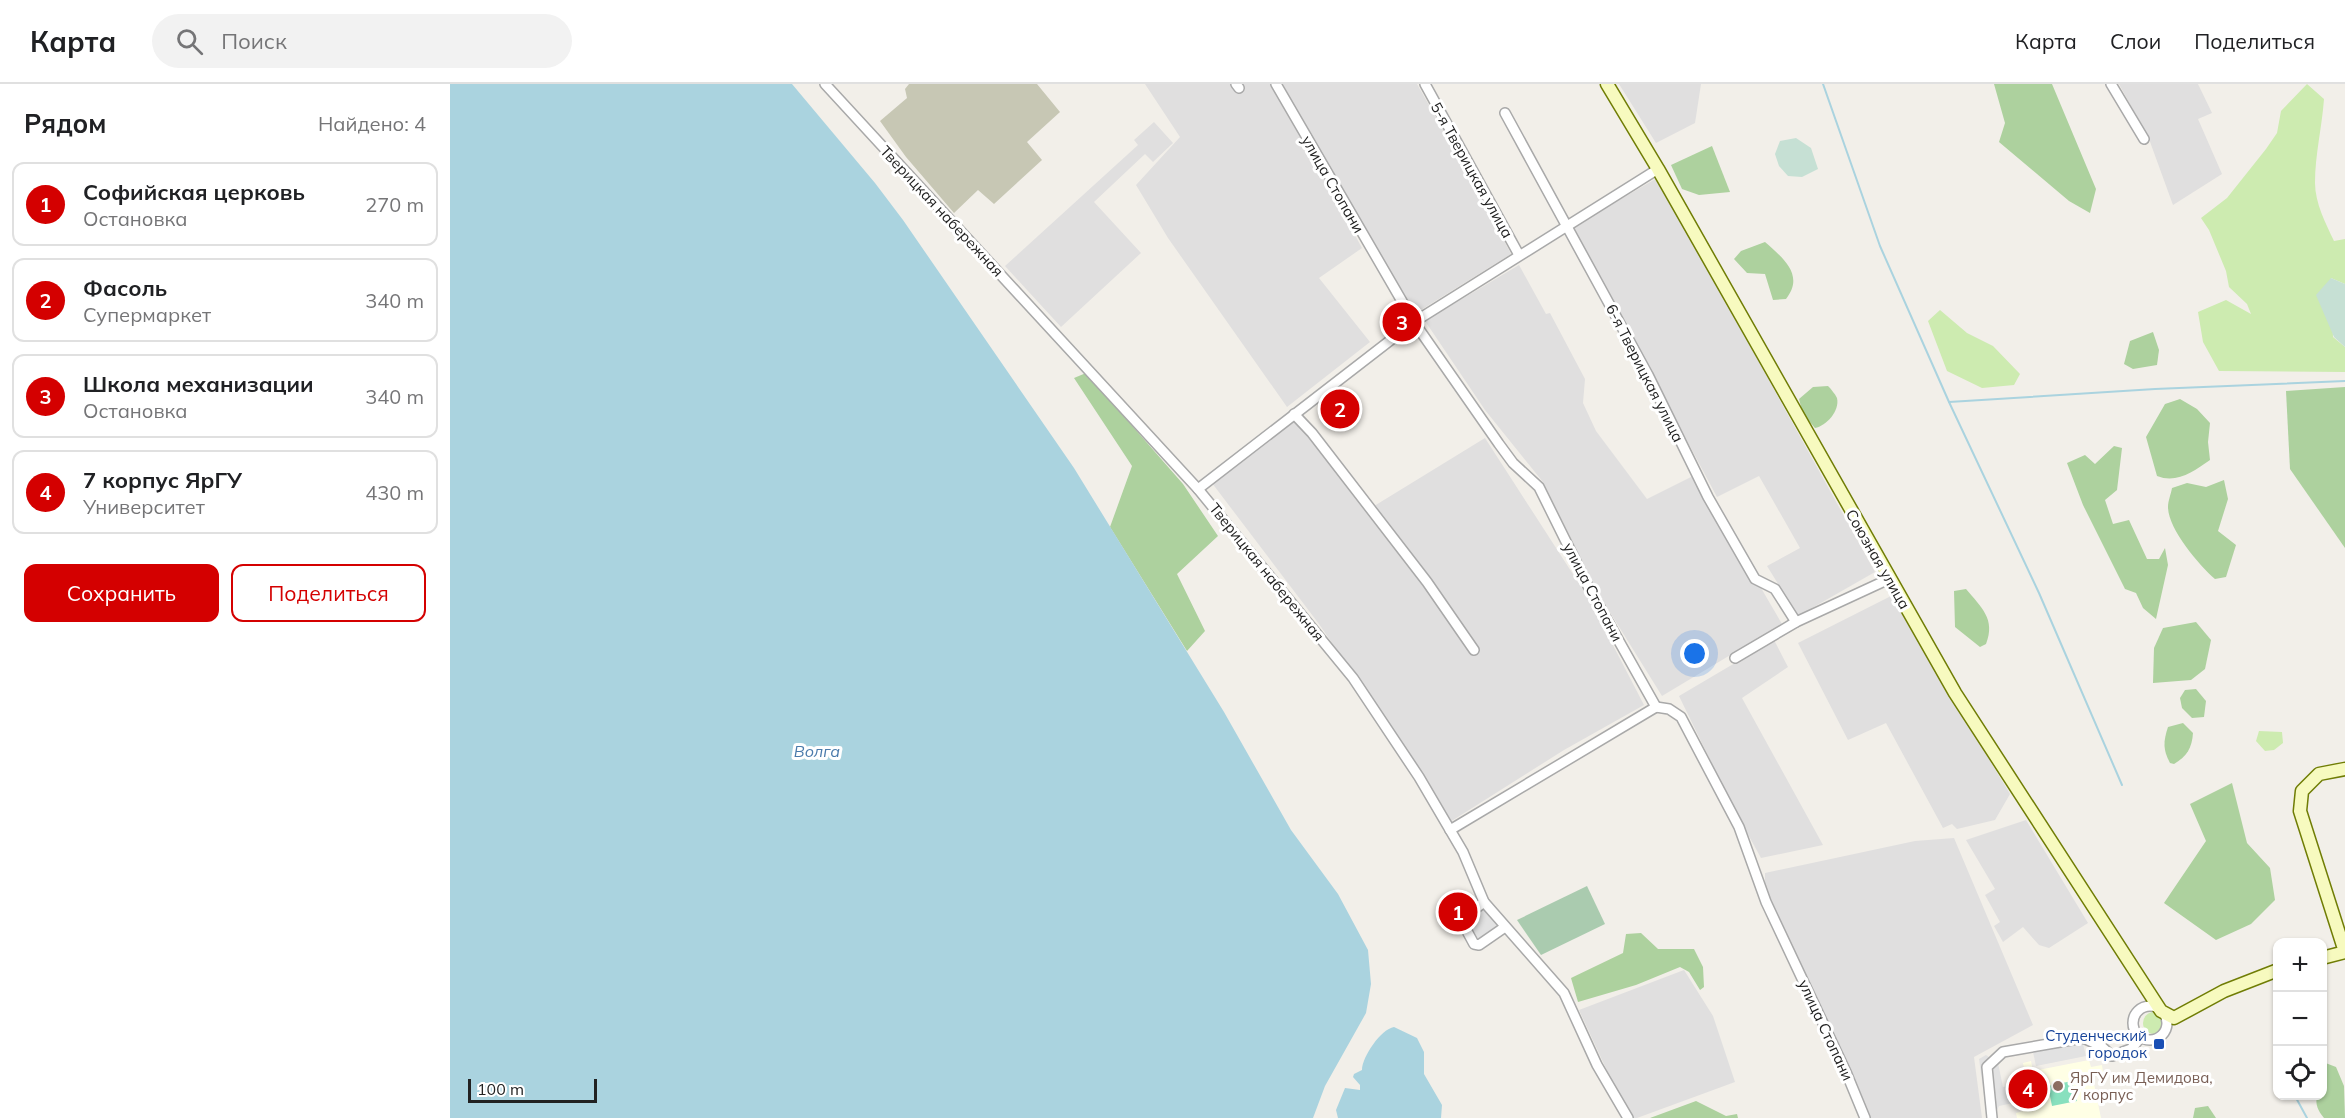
<!DOCTYPE html>
<html lang="ru">
<meta charset="utf-8">
<style>
body{margin:0;font-family:Mulish,sans-serif;background:#f2f2f2;color:#202124}
.controls{position:absolute;right:18px;bottom:18px;display:grid;overflow:hidden;border-radius:12px;box-shadow:0 2px 4px #0004}
.controls button{width:54px;height:54px;display:grid;place-items:center;padding:0;border:0;border-bottom:2px solid #e0e0e0;background:#fff;color:#202124;font:30px sans-serif}
.scale{position:absolute;left:18px;bottom:15px;width:129px;box-sizing:border-box;padding-left:6px;border:3px solid #222;border-top:0;font-size:16px;line-height:21px;white-space:nowrap;color:#222;-webkit-text-stroke:4px #fff;paint-order:stroke}
.you{position:absolute;left:1245px;top:570px;width:21px;height:21px;margin:-15px;border:4px solid #fff;border-radius:50%;background:#1a73e8;box-shadow:0 0 0 9px #1a73e833}
.badge{display:grid;place-items:center;width:39px;height:39px;border-radius:50%;background:#d40000;color:#fff;font-size:20px;font-weight:700}
.pin{position:absolute;translate:-50% -50%;border:3px solid #fff;box-shadow:0 2px 6px #0006}
.list{margin:0;padding:0;list-style:none}
h2{display:flex;justify-content:space-between;align-items:center;height:78px;margin:0;padding:0 24px;font-size:26px}
h2 small{font-size:20px;font-weight:400;color:#757577}
.list li{display:grid;grid-template-columns:39px 1fr auto;gap:18px;align-items:center;box-sizing:border-box;height:84px;margin:0 12px 12px;padding:0 12px;border:2px solid #e0e0e0;border-radius:12px}
.list b{display:block;font-size:22px;white-space:nowrap}
.list p{margin:0;font-size:20px;white-space:nowrap;color:#757577}
.list em{font-size:20px;font-style:normal;color:#757577}
.actions{display:flex;gap:12px;padding:18px 24px}
.actions a{flex:1;padding:14px 0;border:2px solid #d40000;border-radius:12px;text-align:center;font-size:21px;color:#d40000}
.actions .main{background:#d40000;color:#fff}
.icon{flex:none;width:33px;height:33px;fill:none;stroke:currentColor;stroke-width:2;stroke-linecap:round;stroke-linejoin:round}
.map{position:relative;flex:none;width:1895px;height:1034px;overflow:hidden}
header{display:flex;align-items:center;gap:36px;box-sizing:border-box;height:84px;padding:0 30px;background:#fff;border-bottom:2px solid #e0e0e0}
header strong{font-size:28px}
nav{display:flex;gap:33px;margin-inline-start:auto;font-size:21px}
.search{width:420px;height:54px;background:#f2f2f2;display:flex;align-items:center;gap:15px;box-sizing:border-box;padding:0 21px;border-radius:33px;color:#757577;font-size:22px}
main{display:flex}
aside{flex:1;background:#fff}
.map>svg:first-child{display:block}
</style>
<header>
<strong>Карта</strong>
<div class="search"><svg class="icon" aria-label="search" viewBox="0 0 24 24"><circle cx="10" cy="10" r="6"/><path d="M15 15l6 6"/></svg>Поиск</div>
<nav><a>Карта</a><a>Слои</a><a>Поделиться</a></nav>
</header>
<main>
<aside>
<h2>Рядом<small>Найдено: 4</small></h2>
<ul class="list">
<li><span class="badge">1</span><div><b>Софийская церковь</b><p>Остановка</p></div><em>270 m</em></li>
<li><span class="badge">2</span><div><b>Фасоль</b><p>Супермаркет</p></div><em>340 m</em></li>
<li><span class="badge">3</span><div><b>Школа механизации</b><p>Остановка</p></div><em>340 m</em></li>
<li><span class="badge">4</span><div><b>7 корпус ЯрГУ</b><p>Университет</p></div><em>430 m</em></li>
</ul>
<div class="actions"><a class="main">Сохранить</a><a>Поделиться</a></div>
</aside>
<div class="map">
<svg width="1895" height="1034" viewBox="0 0 1895 1034">
<rect width="100%" height="100%" fill="#f2efe9"/>
<g fill="#e0dfdf">
<polygon points="695,0 822,0 912,164 869,194 920,258 837,323 718,154 686,101 730,53"/>
<polygon points="833,0 967,0 1025,102 1061,170 966,229 876,83"/>
<polygon points="1169,0 1251,0 1245,39 1206,59"/>
<polygon points="1669,0 1748,0 1762,29 1748,35 1772,90 1723,121 1699,55"/>
<polygon points="704,38 723,59 703,78 695,70 644,118 691,169 611,243 555,182 688,61 684,56"/>
<polygon points="1207,94 1425,488 1348,532 1317,482 1350,464 1309,392 1267,413 1123,143"/>
<polygon points="1069,181 1096,230 1100,229 1135,295 1133,319 1146,347 1197,415 1245,391 1332,540 1212,612 1148,509 1093,398 1035,326 975,237"/>
<polygon points="846,336 916,427 1035,354 1139,515 1194,621 1114,666 1000,738 934,635 869,540 762,399"/>
<polygon points="1441,512 1560,710 1545,736 1507,745 1502,740 1493,744 1436,639 1398,656 1348,559"/>
<polygon points="1324,556 1338,583 1292,614 1373,761 1311,774 1284,725 1229,612"/>
<polygon points="1576,736 1638,839 1599,864 1589,861 1573,843 1553,858 1544,842 1550,838 1535,811 1545,805 1516,756"/>
<polygon points="1504,754 1583,941 1524,973 1532,1034 1419,1034 1315,805 1315,789 1465,757"/>
<polygon points="1234,886 1263,932 1285,998 1187,1034 1181,1034 1171,1017 1129,926"/>
</g>
<polygon fill="#ffffe5" points="1639,976 1641,983 1652,981 1653,988 1642,990 1651,1034 1567,1034 1566,1029 1576,1026 1569,990 1575,989 1573,979 1581,977 1583,987"/>
<polygon fill="#c7c7b4" points="459,0 587,0 610,28 577,58 592,76 544,120 528,106 504,129 456,73 430,37 457,14 455,5"/>
<g fill="#cdebb0">
<path d="M1857,0L1874,15C1872,43 1865,71 1865,99C1865,119 1876,140 1884,157L1895,155V200L1881,194L1883,253L1895,263V288L1769,287L1753,258L1748,228L1776,216L1801,230L1797,220L1779,203L1776,187L1759,146L1751,134L1777,114L1816,65L1827,49L1831,27Z"/>
<polygon points="1490,226 1517,249 1543,262 1570,290 1564,301 1532,304 1497,287 1478,237"/>
<polygon points="1809,647 1832,648 1833,659 1824,666 1815,667 1806,657"/>
<circle cx="1704" cy="939" r="11"/>
</g>
<g fill="#add19e">
<polygon points="1544,0 1602,0 1646,105 1640,129 1619,117 1549,58 1555,39"/>
<polygon points="1262,62 1280,108 1249,111 1232,105 1221,81"/>
<path d="M1315,158C1333,174 1355,191 1336,215L1323,216L1315,190L1297,189L1284,175L1291,167Z"/>
<polygon points="1703,248 1709,266 1707,281 1683,285 1674,280 1680,257"/>
<polygon points="636,289 733,400 768,452 727,490 755,547 737,567 660,443 682,382 624,294"/>
<path d="M1378,302C1381,305 1385,310 1387,314C1390,327 1376,342 1365,344L1353,330L1349,315L1363,303Z"/>
<polygon points="1895,303 1895,464 1840,385 1836,307"/>
<path d="M1730,315L1747,325L1760,339L1758,358L1760,376C1744,387 1727,400 1707,392L1696,353L1715,320Z"/>
<polygon points="1664,362 1672,364 1667,406 1655,416 1663,440 1679,436 1697,475 1709,475 1715,464 1718,481 1706,535 1693,524 1686,509 1675,505 1633,421 1617,379 1635,371 1645,380"/>
<path d="M1774,396L1778,415L1768,447L1786,461L1776,493L1765,495C1749,481 1718,445 1718,423C1718,417 1721,410 1722,404L1737,399L1756,403Z"/>
<path d="M1516,505C1531,523 1546,535 1536,560L1530,563L1505,543L1504,507Z"/>
<polygon points="1746,538 1761,556 1755,585 1741,596 1703,599 1704,564 1713,544"/>
<polygon points="1746,605 1756,617 1754,633 1742,634 1732,624 1730,614 1735,606"/>
<path d="M1733,639L1743,649C1742,664 1737,672 1724,680L1720,679C1713,666 1713,658 1718,643Z"/>
<polygon points="1782,699 1797,759 1820,784 1825,816 1801,840 1766,856 1714,819 1756,757 1740,720"/>
<polygon points="1191,849 1208,865 1244,865 1253,883 1254,903 1250,906 1239,888 1230,883 1186,901 1128,918 1121,894 1173,869 1176,850"/>
<path d="M1873,978L1886,983L1894,1002L1895,1034H1874C1868,1027 1865,1020 1867,1012H1872Z"/>
<polygon points="1246,1017 1276,1032 1287,1030 1288,1034 1200,1034"/>
<polygon points="1758,1022 1766,1034 1743,1034 1745,1024"/>
</g>
<g fill="#c6e0d4">
<polygon points="1346,54 1361,64 1368,85 1352,93 1338,92 1329,82 1325,70 1330,57"/>
<polygon points="1881,194 1895,200 1895,263 1884,253 1866,211"/>
</g>
<polygon fill="#aacbaf" points="1137,802 1155,840 1091,871 1067,836"/>
<polygon fill="#88e0be" points="1622,997 1627,1017 1602,1022 1598,1002"/>
<g fill="#e2e2e2">
<polygon points="1032,823 1049,844 1026,858 1013,837"/>
<polygon points="1633,960 1636,972 1586,982 1583,968"/>
<polygon points="1536,971 1548,979 1553,1003 1565,1001 1568,1018 1549,1022 1543,1034 1537,1034 1529,975"/>
</g>
<g fill="#aad3df">
<polygon points="0,0 342,0 425,99 453,136 624,384 774,628 841,746 888,810 918,866 921,900 916,929 875,1002 863,1034 0,1034"/>
<path d="M944,943L967,954L974,968V990L992,1021L991,1034H888L886,1026L895,1004L910,1006V1001L903,993L904,990L912,986C912,973 931,945 944,943Z"/>
</g>
<g fill="none" stroke-linecap="round" stroke-linejoin="round">
<g stroke="#aad3df" stroke-width="2">
<polyline points="1373,0 1430,162 1499,318 1589,509 1672,701"/>
<polyline points="1499,318 1705,305 1895,297"/>
<polyline points="1845,1012 1857,1034"/>
</g>
<g stroke="#a9a9a9" stroke-width="12">
<g id="street">
<polyline points="375,0 748,405 903,594 969,693 1013,768 1034,818 1114,909 1147,981 1178,1034"/>
<polyline points="786,0 789,4"/>
<polyline points="826,0 964,238 1049,360 1063,379 1089,403 1138,502 1206,623"/>
<polyline points="975,0 1069,171"/>
<polyline points="1661,0 1694,55"/>
<polyline points="1055,29 1198,291 1258,413 1305,495 1325,505 1346,538"/>
<polyline points="844,330 862,349 977,498 1024,566"/>
<polyline points="748,405 964,238 1208,85"/>
<polyline points="1285,574 1346,538 1439,495"/>
<polyline points="1206,623 1219,625 1231,633 1289,743 1316,818 1396,988 1415,1034"/>
<polyline points="1000,746 1206,623"/>
<polyline points="1034,818 1011,836 1024,860 1029,861 1055,843"/>
<circle cx="1700" cy="939" r="17"/>
<polyline points="1542,1034 1537,983 1553,968 1633,954 1651,962 1662,972 1681,965 1691,953"/>
</g>
</g>
<g stroke="#707d05" stroke-width="15">
<g id="secondary">
<polyline points="1157,0 1208,85 1505,609 1711,927 1724,934 1774,907 1828,886"/>
<polyline points="1872,874 1895,868 1850,727 1852,707 1869,690 1895,685"/>
</g>
</g>
<use href="#street" stroke="#fff" stroke-width="9"/>
<use href="#secondary" stroke="#f7fabf" stroke-width="12"/>
</g>
<rect fill="#1a4fb4" stroke="#fff" stroke-width="2" x="1703" y="954" width="12" height="12" rx="3"/>
<circle fill="#8d6e63" stroke="#fff" stroke-width="2" cx="1608" cy="1002" r="6"/>
<g text-anchor="middle" dominant-baseline="central" stroke-width="6" stroke-linejoin="round" paint-order="stroke">
<g font-size="15" fill="#222" stroke="#fff">
<text transform="translate(1022 86) rotate(61)">5-я Тверицкая улица</text>
<text transform="translate(883 100) rotate(60)">улица Стопани</text>
<text transform="translate(492 127) rotate(47)">Тверицкая набережная</text>
<text transform="translate(1195 289) rotate(63)">6-я Тверицкая улица</text>
<text transform="translate(1428 475) rotate(60)">Союзная улица</text>
<text transform="translate(817 488) rotate(51)">Тверицкая набережная</text>
<text transform="translate(1143 508) rotate(62)">улица Стопани</text>
<text transform="translate(1376 946) rotate(65)">улица Стопани</text>
</g>
<g font-size="15" fill="#164399" stroke="#fff" text-anchor="end">
<text x="1697" y="951">Студенческий<tspan x="1697" dy="17">городок</tspan></text>
</g>
<g font-size="15" fill="#785e54" stroke="#fff" text-anchor="start">
<text x="1620" y="993">ЯрГУ им Демидова,<tspan x="1620" dy="17">7 корпус</tspan></text>
</g>
<g font-size="16" font-style="italic" fill="#4a7aab" stroke="#fff">
<text x="367" y="667">Волга</text>
</g>
</g>
</svg>
<div class="controls">
<button>+</button>
<button>−</button>
<button><svg class="icon" aria-label="locate" viewBox="0 0 24 24"><circle cx="12" cy="12" r="6"/><path d="M12 2v4M12 18v4M2 12h4M18 12h4"/></svg></button>
</div>
<div class="scale">100 m</div>
<div class="you"></div>
<div class="pin badge" style="left:1008px;top:828px">1</div>
<div class="pin badge" style="left:890px;top:325px">2</div>
<div class="pin badge" style="left:952px;top:238px">3</div>
<div class="pin badge" style="left:1578px;top:1005px">4</div>
</div>
</main>
